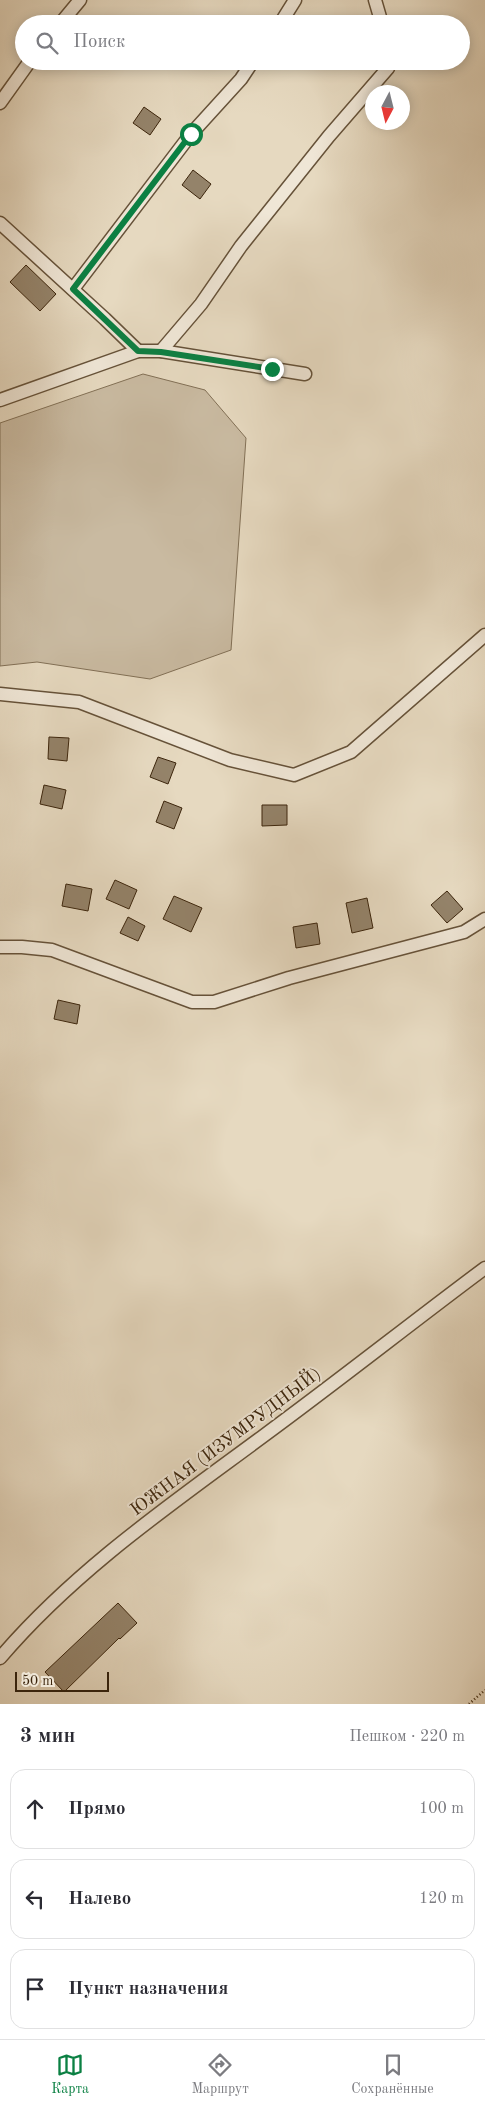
<!DOCTYPE html>
<html lang="ru">
<meta charset="utf-8">
<style>
body{margin:0;font-family:"Old Standard TT",serif;background:#f2f2f3;color:#2b2b33}
.compass{position:absolute;left:365px;top:85px;width:45px;height:45px;border-radius:50%;background:#fff;box-shadow:0 2px 12px #0003;rotate:187deg}
.scale{position:absolute;left:15px;bottom:12px;width:94px;box-sizing:border-box;padding-left:5px;border:2px solid #3c250c;border-top:0;font-size:14px;line-height:18px;white-space:nowrap;color:#3c250c;-webkit-text-stroke:4px #efe6d6;paint-order:stroke}
.stop{position:absolute;width:15px;height:15px;margin:-11px;border:4px solid #0b8043;border-radius:50%;background:#fff}
.stop.end{background:#0b8043;border-color:#fff;box-shadow:0 1px 5px #0008}
.list{margin:0;padding:0;list-style:none}
h2{display:flex;justify-content:space-between;align-items:center;height:65px;margin:0;padding:0 20px;font-size:21px}
h2 small{font-size:16px;font-weight:400;color:#7c7c81}
.list li{display:grid;grid-template-columns:32px 1fr auto;gap:15px;align-items:center;box-sizing:border-box;height:80px;margin:0 10px 10px;padding:0 10px;border:1px solid #e1e1e2;border-radius:15px}
.list b{display:block;font-size:19px;white-space:nowrap}
.list em{font-size:16px;font-style:normal;color:#7c7c81}
.icon{flex:none;width:28px;height:28px;fill:none;stroke:currentColor;stroke-width:2;stroke-linecap:round;stroke-linejoin:round}
.map{position:relative;flex:none;width:485px;height:1704px;overflow:hidden}
.search{position:absolute;background:#fff;box-shadow:0 2px 12px #0003;left:15px;right:15px;top:15px;height:55px;display:flex;align-items:center;gap:12px;box-sizing:border-box;padding:0 18px;border-radius:28px;color:#7c7c81;font-size:19px}
.sheet{height:335px;background:#fff}
nav{display:flex;justify-content:space-around;align-items:center;box-sizing:border-box;height:70px;border-top:1px solid #e1e1e2;background:#fff;font-size:14px;color:#7c7c81}
nav a{display:grid;justify-items:center;gap:2px}
nav .on{color:#0b8043}
.map>svg:first-child{display:block}
</style>
<div class="map">
<svg width="485" height="1704" viewBox="0 0 485 1704">
<rect width="100%" height="100%" fill="#e6d9c0"/>
<filter id="stains"><feTurbulence type="fractalNoise" baseFrequency=".004" numOctaves="4"/><feColorMatrix values="0 0 0 0 .2 0 0 0 0 .09 0 0 0 0 .02 0 0 0 .5 -.17"/></filter>
<radialGradient id="worn" r=".72"><stop offset=".6" stop-color="#630" stop-opacity="0"/><stop offset="1" stop-color="#630" stop-opacity=".3"/></radialGradient>
<polygon fill="#c9baa1" stroke="#827056" points="143,374 205,390 246,438 231,650 150,679 37,662 0,666 0,423"/>
<g fill="#94836a" stroke="#3c250c">
<polygon points="144,107 161,119 150,135 133,123"/>
<polygon points="193,170 211,184 200,199 182,185"/>
<polygon points="26,265 56,294 40,311 10,282"/>
<polygon points="49,737 69,738 67,761 48,759"/>
<polygon points="158,757 176,763 168,784 150,777"/>
<polygon points="44,785 66,790 62,809 40,804"/>
<polygon points="164,801 182,808 174,829 156,822"/>
<polygon points="262,805 287,805 287,825 262,826"/>
<polygon points="115,880 137,890 129,909 106,899"/>
<polygon points="66,884 92,889 88,911 62,906"/>
<polygon points="447,891 463,909 447,923 431,905"/>
<polygon points="174,896 202,908 191,932 163,919"/>
<polygon points="367,898 373,928 352,933 346,903"/>
<polygon points="128,917 145,926 138,941 120,933"/>
<polygon points="317,923 320,944 296,948 293,927"/>
<polygon points="58,1000 80,1005 77,1024 54,1019"/>
<polygon points="118,1603 137,1623 120,1639 119,1638 64,1692 45,1672"/>
</g>
<g fill="none" stroke-linecap="round" stroke-linejoin="round">
<g stroke="#665239" stroke-width="15">
<g id="minor">
<polyline points="375,0 382,24"/>
<polyline points="60,24 80,0"/>
<polyline points="280,24 295,0"/>
<polyline points="0,103 30,61"/>
<polyline points="0,223 105,319 138,351"/>
<polyline points="73,289 191,134 241,79 253,61"/>
<polyline points="161,351 201,304 241,246 329,136 388,68 390,61"/>
<polyline points="0,400 138,351 161,351 305,374"/>
<polyline points="0,694 79,702 230,760 294,775 351,752 485,635"/>
<polyline points="0,947 22,947 52,950 192,1002 214,1002 289,978 464,932 485,919"/>
<path d="M0,1658C74,1571 170,1505 262,1437C337,1382 410,1324 485,1268"/>
</g>
</g>
<polyline stroke="#3c250c" stroke-width="2.5" stroke-dasharray="1 2.5" stroke-linecap="butt" points="469,1704 485,1690"/>
<use href="#minor" stroke="#efe6d6" stroke-width="12"/>
</g>
<g fill="none" stroke-linecap="round" stroke-linejoin="round">
<polyline stroke="#0b8043" stroke-width="6" points="191,134 73,289 138,351 161,352 272,369"/>
</g>
<g text-anchor="middle" dominant-baseline="central" stroke-width="4" stroke-linejoin="round" paint-order="stroke">
<g font-size="18" fill="#3c250c" stroke="#efe6d6">
<text transform="translate(226 1442) rotate(-37)">ЮЖНАЯ (ИЗУМРУДНЫЙ)</text>
</g>
</g>
<rect width="100%" height="100%" filter="url(#stains)"/>
<rect width="100%" height="100%" fill="url(#worn)"/>
</svg>
<svg class="compass" viewBox="-18 -18 36 36"><path d="M0-13l5 13h-10z" fill="#e53935"/><path d="M0 13l5-13h-10z" fill="#7c7c81"/></svg>
<div class="scale">50 m</div>
<div class="stop" style="left:191px;top:134px"></div>
<div class="stop end" style="left:272px;top:369px"></div>
<div class="search"><svg class="icon" aria-label="search" viewBox="0 0 24 24"><circle cx="10" cy="10" r="6"/><path d="M15 15l6 6"/></svg>Поиск</div>
</div>
<section class="sheet">
<h2>3 мин<small>Пешком · 220 m</small></h2>
<ul class="list">
<li><svg class="icon" aria-label="ahead" viewBox="0 0 24 24"><path d="M12 20V5M6 11l6-6 6 6"/></svg><div><b>Прямо</b></div><em>100 m</em></li>
<li><svg class="icon" aria-label="left" viewBox="0 0 24 24"><path d="M17 20v-9H6M10 6l-5 5 5 5"/></svg><div><b>Налево</b></div><em>120 m</em></li>
<li><svg class="icon" aria-label="arrive" viewBox="0 0 24 24"><path d="M6 21V4h12l-3 4 3 4H6"/></svg><div><b>Пункт назначения</b></div></li>
</ul>
</section>
<nav>
<a class="on"><svg class="icon" aria-label="map" viewBox="0 0 24 24"><path d="M3 6l6-2 6 2 6-2v14l-6 2-6-2-6 2zM9 4v14M15 6v14"/></svg>Карта</a>
<a><svg class="icon" aria-label="directions" viewBox="0 0 24 24"><path d="M12 3l9 9-9 9-9-9zM9 14v-3h6M13 9l2 2-2 2"/></svg>Маршрут</a>
<a><svg class="icon" aria-label="saved" viewBox="0 0 24 24"><path d="M7 4h10v16l-5-4-5 4z"/></svg>Сохранённые</a>
</nav>
